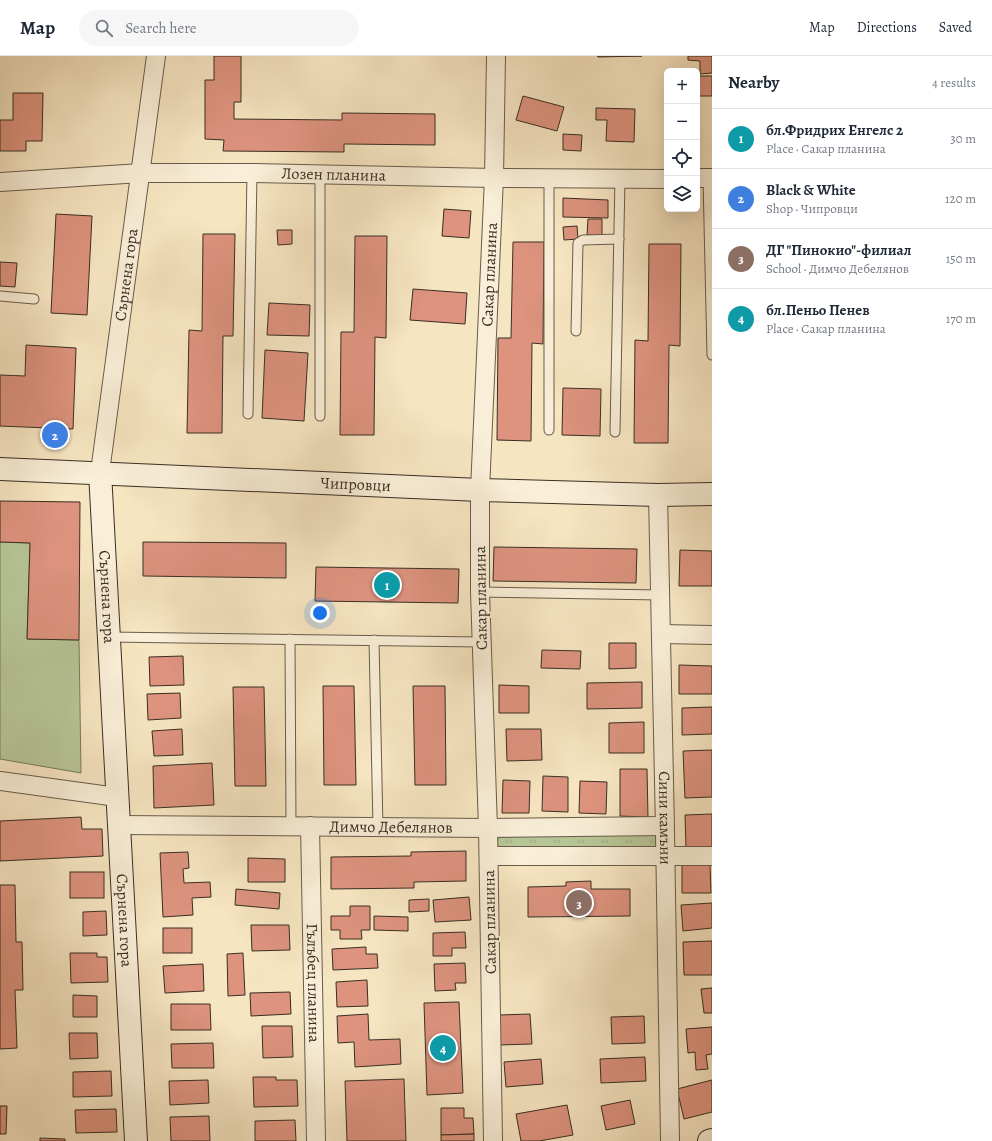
<!DOCTYPE html>
<meta charset="utf-8">
<style>
body{margin:0;font-family:Alegreya,serif;background:#f6f6f7;color:#1f2937}
.controls{position:absolute;right:12px;top:12px;display:grid;overflow:hidden;border-radius:6px;box-shadow:0 4px 16px #0002}
.controls button{width:36px;height:36px;display:grid;place-items:center;padding:0;border:0;border-bottom:1px solid #e0e1e3;background:#fff;color:#1f2937;font:20px sans-serif}
.you{position:absolute;left:320px;top:557px;width:14px;height:14px;margin:-10px;border:3px solid #fff;border-radius:50%;background:#1a73e8;box-shadow:0 0 0 6px #1a73e833}
.badge{display:grid;place-items:center;width:26px;height:26px;border-radius:50%;background:#d93025;color:#fff;font-size:13px;font-weight:700}
.pin{position:absolute;translate:-50% -50%;border:2px solid #fff;box-shadow:0 1px 4px #0006}
.list{margin:0;padding:0;list-style:none}
h2{display:flex;justify-content:space-between;align-items:center;height:52px;margin:0;padding:0 16px;font-size:17px}
h2 small{font-size:13px;font-weight:400;color:#747a83}
.list li{display:grid;grid-template-columns:26px 1fr auto;gap:12px;align-items:center;box-sizing:border-box;height:60px;padding:0 16px;border-top:1px solid #e0e1e3}
.list b{display:block;font-size:15px;white-space:nowrap}
.list p{margin:0;font-size:13px;white-space:nowrap;color:#747a83}
.list em{font-size:13px;font-style:normal;color:#747a83}
.icon{flex:none;width:22px;height:22px;fill:none;stroke:currentColor;stroke-width:2;stroke-linecap:round;stroke-linejoin:round}
.map{position:relative;flex:none;width:712px;height:1085px;overflow:hidden}
header{display:flex;align-items:center;gap:24px;box-sizing:border-box;height:56px;padding:0 20px;background:#fff;border-bottom:1px solid #e0e1e3}
header strong{font-size:19px}
nav{display:flex;gap:22px;margin-inline-start:auto;font-size:14px}
.search{width:280px;height:36px;background:#f6f6f7;display:flex;align-items:center;gap:10px;box-sizing:border-box;padding:0 14px;border-radius:22px;color:#747a83;font-size:15px}
main{display:flex}
aside{flex:1;background:#fff}
.map>svg:first-child{display:block}
</style>
<header>
<strong>Map</strong>
<div class="search"><svg class="icon" aria-label="search" viewBox="0 0 24 24"><circle cx="10" cy="10" r="6"/><path d="M15 15l6 6"/></svg>Search here</div>
<nav><a>Map</a><a>Directions</a><a>Saved</a></nav>
</header>
<main>
<div class="map">
<svg width="712" height="1085" viewBox="0 0 712 1085">
<defs>
<pattern id="park-tufts" width="24" height="20" patternUnits="userSpaceOnUse"><rect width="24" height="20" fill="#b7c697"/><path d="M3 7l-1-3M5 7V3M7 7l1-3M15 17l-1-3M17 17v-4M19 17l1-3" fill="none" stroke="#9eaa82"/></pattern>
</defs>
<rect width="100%" height="100%" fill="#f6e5c1"/>
<filter id="stains"><feTurbulence type="fractalNoise" baseFrequency=".005" numOctaves="4"/><feColorMatrix values="0 0 0 0 .2 0 0 0 0 .09 0 0 0 0 .02 0 0 0 .5 -.17"/></filter>
<radialGradient id="worn" r=".72"><stop offset=".6" stop-color="#630" stop-opacity="0"/><stop offset="1" stop-color="#630" stop-opacity=".3"/></radialGradient>
<polygon fill="#b7c697" stroke="#787a5d" points="0,486 30,487 27,583 79,584 81,717 0,703"/>
<polygon fill="url(#park-tufts)" stroke="#787a5d" points="658,778 658,792 497,792 498,781"/>
<g fill="#dd937e" stroke="#392e23">
<polygon points="214,0 241,0 241,46 234,46 234,63 342,64 342,57 435,58 435,89 344,88 344,96 223,95 224,84 205,83 205,24 214,24"/>
<polygon points="597,0 642,0 598,1"/>
<polygon points="688,0 712,0 712,17 700,18 700,5 688,4"/>
<rect x="697" y="20" width="15" height="20"/>
<polygon points="13,37 43,37 42,85 26,85 26,95 0,95 0,64 13,64"/>
<polygon points="523,40 564,51 557,75 516,64"/>
<polygon points="596,52 635,53 634,86 606,85 607,64 596,64"/>
<polygon points="563,78 582,79 581,95 563,94"/>
<polygon points="563,142 608,144 608,162 563,161"/>
<polygon points="444,153 471,155 469,182 442,180"/>
<polygon points="56,158 92,160 87,259 51,257"/>
<polygon points="588,163 602,163 602,180 587,179"/>
<polygon points="577,170 578,183 564,184 563,171"/>
<polygon points="277,174 292,174 292,188 278,189"/>
<polygon points="203,178 235,178 233,280 223,280 222,377 187,377 189,274 202,275"/>
<polygon points="355,180 387,180 386,282 375,281 374,379 340,379 341,276 354,276"/>
<polygon points="513,186 544,186 543,288 532,287 531,385 497,384 498,282 511,282"/>
<polygon points="649,188 681,188 680,290 669,289 668,387 634,387 635,284 648,285"/>
<polygon points="0,206 17,207 15,231 0,230"/>
<polygon points="413,233 467,237 465,268 410,264"/>
<polygon points="269,247 310,249 309,280 267,279"/>
<polygon points="26,289 76,292 73,373 0,370 0,319 25,320"/>
<polygon points="265,294 308,297 304,365 262,362"/>
<polygon points="563,332 601,333 600,380 562,379"/>
<polygon points="0,445 80,446 79,584 27,583 30,487 0,486"/>
<polygon points="143,486 286,487 286,522 143,520"/>
<polygon points="494,491 637,493 636,527 493,525"/>
<polygon points="680,494 712,495 712,530 679,530"/>
<polygon points="316,511 459,513 458,547 315,545"/>
<polygon points="609,587 636,587 636,612 609,613"/>
<polygon points="542,594 581,595 580,613 541,612"/>
<polygon points="183,600 184,629 150,630 149,601"/>
<polygon points="679,609 712,610 712,638 679,638"/>
<polygon points="642,626 642,652 587,653 587,627"/>
<polygon points="499,629 529,630 529,657 499,657"/>
<polygon points="323,630 354,630 356,729 324,729"/>
<polygon points="413,630 445,630 446,729 415,729"/>
<polygon points="233,631 264,631 266,730 235,730"/>
<polygon points="180,637 181,662 148,664 147,638"/>
<polygon points="712,651 712,678 682,679 682,652"/>
<polygon points="644,666 644,697 609,697 609,667"/>
<polygon points="182,673 183,699 154,700 152,675"/>
<polygon points="506,673 541,673 542,704 507,705"/>
<polygon points="712,694 712,741 685,742 683,695"/>
<polygon points="212,707 214,749 154,752 153,710"/>
<polygon points="620,713 647,713 648,761 620,760"/>
<polygon points="543,720 568,721 568,756 542,755"/>
<polygon points="503,724 530,725 529,757 502,757"/>
<polygon points="580,725 607,726 606,758 579,757"/>
<polygon points="712,758 712,792 686,793 685,759"/>
<polygon points="81,761 82,773 102,773 103,800 0,805 0,765"/>
<polygon points="466,795 466,825 414,826 414,832 331,833 331,801 411,800 411,796"/>
<polygon points="188,796 189,812 183,813 184,827 210,826 211,841 192,842 193,859 163,861 160,797"/>
<polygon points="248,802 285,803 285,826 248,826"/>
<polygon points="682,809 710,809 711,837 682,837"/>
<rect x="70" y="816" width="34" height="26"/>
<polygon points="591,825 591,833 630,833 630,860 528,861 528,831 566,830 566,826"/>
<polygon points="0,829 15,829 16,886 22,886 23,934 15,934 17,992 0,993"/>
<polygon points="236,833 280,837 279,853 235,849"/>
<polygon points="469,841 471,864 435,866 433,844"/>
<polygon points="429,843 429,855 409,856 409,844"/>
<polygon points="712,847 712,872 683,875 681,849"/>
<polygon points="350,850 370,850 370,874 361,874 362,883 340,883 340,874 331,874 331,860 350,860"/>
<polygon points="106,855 107,879 83,880 83,856"/>
<polygon points="374,860 408,861 408,875 374,874"/>
<polygon points="251,869 289,869 290,894 252,895"/>
<rect x="163" y="872" width="29" height="25"/>
<polygon points="465,876 466,892 452,892 452,900 433,900 433,877"/>
<polygon points="712,885 712,919 684,919 683,886"/>
<polygon points="366,891 366,898 377,898 378,912 333,914 332,893"/>
<polygon points="70,897 97,897 97,901 107,901 108,926 71,927"/>
<polygon points="243,897 245,939 228,940 227,898"/>
<polygon points="465,907 466,927 455,927 456,934 435,935 434,908"/>
<polygon points="203,908 204,935 165,937 163,910"/>
<polygon points="367,924 368,950 337,951 336,926"/>
<polygon points="712,932 712,957 704,957 701,933"/>
<polygon points="290,936 291,958 251,960 250,937"/>
<polygon points="73,939 97,940 97,961 73,961"/>
<polygon points="459,946 463,1037 427,1039 424,947"/>
<polygon points="171,948 210,948 211,974 171,974"/>
<polygon points="368,958 369,984 400,983 401,1008 355,1011 354,986 338,987 337,960"/>
<polygon points="530,958 532,988 499,989 498,959"/>
<polygon points="644,960 645,987 612,988 611,961"/>
<polygon points="262,970 292,970 293,1001 263,1002"/>
<polygon points="712,971 712,998 706,999 708,1013 696,1014 695,996 688,997 686,973"/>
<polygon points="69,977 97,977 98,1002 70,1003"/>
<polygon points="213,987 214,1012 172,1012 171,988"/>
<polygon points="645,1001 646,1025 601,1027 600,1003"/>
<polygon points="541,1003 543,1028 506,1031 504,1006"/>
<polygon points="111,1015 112,1040 73,1041 73,1016"/>
<polygon points="253,1021 276,1021 276,1024 297,1024 298,1050 254,1051"/>
<polygon points="404,1023 406,1085 347,1085 345,1025"/>
<polygon points="208,1024 209,1047 170,1049 169,1025"/>
<polygon points="712,1024 712,1056 684,1063 677,1033"/>
<polygon points="630,1044 635,1068 606,1074 601,1050"/>
<polygon points="567,1049 573,1079 539,1085 521,1085 516,1058"/>
<polygon points="0,1050 7,1050 6,1078 0,1078"/>
<polygon points="441,1052 464,1052 464,1062 473,1062 474,1078 441,1079"/>
<polygon points="116,1053 117,1076 76,1077 75,1054"/>
<polygon points="209,1060 210,1085 171,1085 170,1061"/>
<polygon points="295,1064 296,1085 255,1085 255,1065"/>
<polygon points="474,1078 474,1085 441,1085 441,1079"/>
<polygon points="40,1082 65,1083 65,1085 40,1085"/>
</g>
<g fill="none" stroke-linecap="round" stroke-linejoin="round">
<g stroke="#685c4a" stroke-width="11">
<g id="lane">
<polyline points="320,117 320,360"/>
<polyline points="708,122 712,299"/>
<polyline points="0,240 34,243"/>
<polyline points="576,275 578,187 583,184 619,183"/>
<polyline points="248,358 252,117"/>
<polyline points="549,374 549,123"/>
<polyline points="615,376 620,123"/>
<polyline points="480,536 661,539"/>
<polyline points="109,581 481,586"/>
<polyline points="290,583 291,770"/>
<polyline points="374,584 378,771"/>
</g>
</g>
<g stroke="#685c4a" stroke-width="20">
<g id="street">
<polyline points="697,122 712,122"/>
<path id="s1" d="M0,126L141,117H252L494,122L667,123"/>
<path id="s2" d="M100,416L156,0"/>
<path id="s3" d="M658,439C664,654 666,870 670,1085"/>
<polyline points="662,578 712,579"/>
<polyline points="0,725 117,741"/>
<path id="s4" d="M118,769L488,772L664,770"/>
<path id="s5" d="M310,770L316,1085"/>
<polyline points="489,800 712,800"/>
<path id="s6" d="M493,1085L488,772L480,536V434L494,122L496,0"/>
</g>
</g>
<g stroke="#392e23" stroke-width="24">
<g id="secondary">
<path id="s7" d="M0,413L480,434L658,439L712,438"/>
<path id="s8" d="M100,416L136,1085"/>
<polyline points="709,1085 712,1084"/>
</g>
</g>
<use href="#lane" stroke="#f9eed7" stroke-width="9"/>
<use href="#street" stroke="#f9eed7" stroke-width="18"/>
<use href="#secondary" stroke="#f9eed7" stroke-width="22"/>
</g>
<g text-anchor="middle" dominant-baseline="central" stroke-width="3" stroke-linejoin="round" paint-order="stroke">
<g font-size="16" fill="#392e23" stroke="#f9eed7">
<text stroke="none"><textPath href="#s1" startOffset="334">Лозен планина</textPath></text>
<text stroke="none"><textPath href="#s2" startOffset="199">Сърнена гора</textPath></text>
<text stroke="none"><textPath href="#s6" startOffset="867">Сакар планина</textPath></text>
<text stroke="none"><textPath href="#s7" startOffset="356">Чипровци</textPath></text>
<text stroke="none"><textPath href="#s8" startOffset="125">Сърнена гора</textPath></text>
<text transform="translate(481 542) rotate(-91)">Сакар планина</text>
<text stroke="none"><textPath href="#s3" startOffset="323">Сини камъни</textPath></text>
<text stroke="none"><textPath href="#s4" startOffset="273">Димчо Дебелянов</textPath></text>
<text stroke="none"><textPath href="#s8" startOffset="449">Сърнена гора</textPath></text>
<text transform="translate(490 866) rotate(-91)">Сакар планина</text>
<text stroke="none"><textPath href="#s5" startOffset="157">Гълъбец планина</textPath></text>
</g>
</g>
<rect width="100%" height="100%" filter="url(#stains)"/>
<rect width="100%" height="100%" fill="url(#worn)"/>
</svg>
<div class="controls">
<button>+</button>
<button>−</button>
<button><svg class="icon" aria-label="locate" viewBox="0 0 24 24"><circle cx="12" cy="12" r="6"/><path d="M12 2v4M12 18v4M2 12h4M18 12h4"/></svg></button>
<button><svg class="icon" aria-label="layers" viewBox="0 0 24 24"><path d="M12 4l9 5-9 5-9-5zM3 14l9 5 9-5"/></svg></button>
</div>
<div class="you"></div>
<div class="pin badge" style="left:387px;top:529px;background:#0f9aa8">1</div>
<div class="pin badge" style="left:55px;top:379px;background:#3f7fe0">2</div>
<div class="pin badge" style="left:579px;top:847px;background:#8d6e63">3</div>
<div class="pin badge" style="left:443px;top:992px;background:#0f9aa8">4</div>
</div>
<aside>
<h2>Nearby<small>4 results</small></h2>
<ul class="list">
<li><span class="badge" style="background:#0f9aa8">1</span><div><b>бл.Фридрих Енгелс 2</b><p>Place · Сакар планина</p></div><em>30 m</em></li>
<li><span class="badge" style="background:#3f7fe0">2</span><div><b>Black &amp; White</b><p>Shop · Чипровци</p></div><em>120 m</em></li>
<li><span class="badge" style="background:#8d6e63">3</span><div><b>ДГ &quot;Пинокио&quot;-филиал</b><p>School · Димчо Дебелянов</p></div><em>150 m</em></li>
<li><span class="badge" style="background:#0f9aa8">4</span><div><b>бл.Пеньо Пенев</b><p>Place · Сакар планина</p></div><em>170 m</em></li>
</ul>
</aside>
</main>
